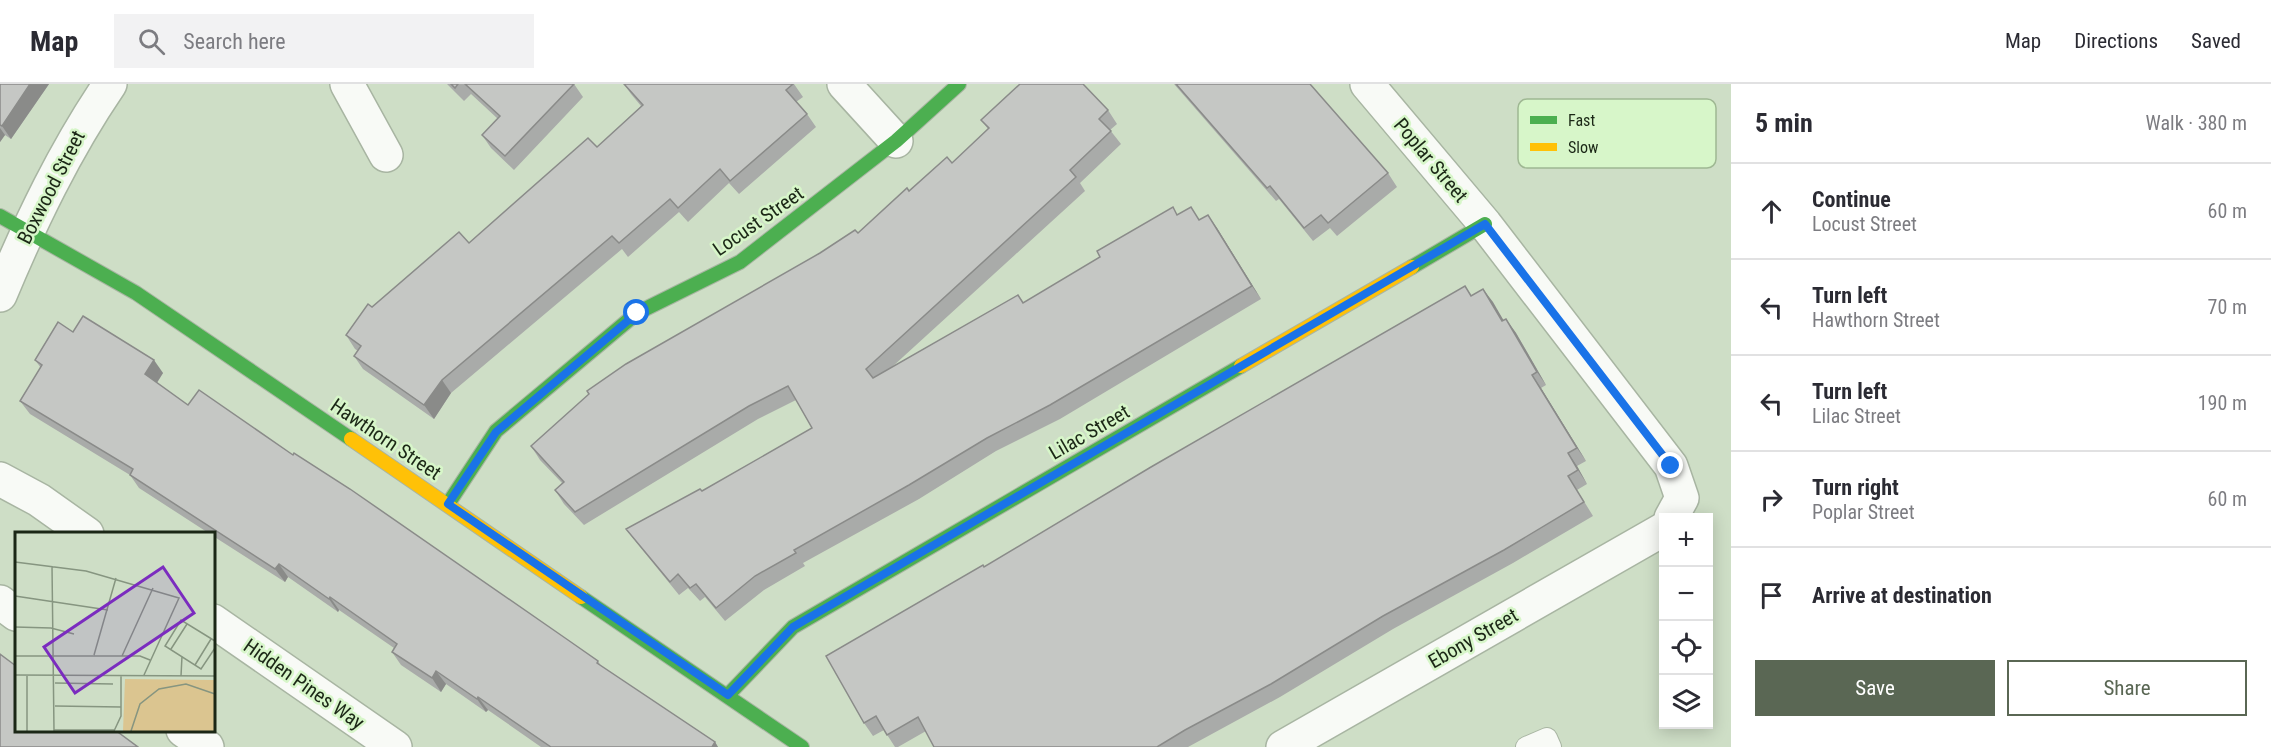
<!DOCTYPE html>
<meta charset="utf-8">
<style>
body{margin:0;font-family:"Roboto Condensed",sans-serif;background:#f2f2f3;color:#2b2b33}
.controls{position:absolute;right:18px;bottom:18px;display:grid;overflow:hidden;border-radius:0px;box-shadow:0 3px 15px #0003}
.controls button{width:54px;height:54px;display:grid;place-items:center;padding:0;border:0;border-bottom:2px solid #e1e1e2;background:#fff;color:#2b2b33;font:30px sans-serif}
.stop{position:absolute;width:18px;height:18px;margin:-14px;border:4px solid #1a73e8;border-radius:50%;background:#fff}
.stop.end{background:#1a73e8;border-color:#fff;box-shadow:0 2px 6px #0008}
.list{margin:0;padding:0;list-style:none}
h2{display:flex;justify-content:space-between;align-items:center;height:78px;margin:0;padding:0 24px;font-size:26px}
h2 small{font-size:20px;font-weight:400;color:#7c7c81}
.list li{display:grid;grid-template-columns:39px 1fr auto;gap:18px;align-items:center;box-sizing:border-box;height:96px;padding:0 24px;border-top:2px solid #e1e1e2}
.list b{display:block;font-size:22px;white-space:nowrap}
.list p{margin:0;font-size:20px;white-space:nowrap;color:#7c7c81}
.list em{font-size:20px;font-style:normal;color:#7c7c81}
.actions{display:flex;gap:12px;padding:18px 24px}
.actions a{flex:1;padding:14px 0;border:2px solid #5a6754;border-radius:0px;text-align:center;font-size:21px;color:#5a6754}
.actions .main{background:#5a6754;color:#fff}
.icon{flex:none;width:33px;height:33px;fill:none;stroke:currentColor;stroke-width:2;stroke-linecap:round;stroke-linejoin:round}
.map{position:relative;flex:none;width:1731px;height:663px;overflow:hidden}
header{display:flex;align-items:center;gap:36px;box-sizing:border-box;height:84px;padding:0 30px;background:#fff;border-bottom:2px solid #e1e1e2}
header strong{font-size:28px}
nav{display:flex;gap:33px;margin-inline-start:auto;font-size:21px}
.search{width:420px;height:54px;background:#f2f2f3;display:flex;align-items:center;gap:15px;box-sizing:border-box;padding:0 21px;border-radius:0px;color:#7c7c81;font-size:22px}
main{display:flex}
aside{flex:1;background:#fff}
.map>svg:first-child{display:block}
</style>
<header>
<strong>Map</strong>
<div class="search"><svg class="icon" aria-label="search" viewBox="0 0 24 24"><circle cx="10" cy="10" r="6"/><path d="M15 15l6 6"/></svg>Search here</div>
<nav><a>Map</a><a>Directions</a><a>Saved</a></nav>
</header>
<main>
<div class="map">
<svg width="1731" height="663" viewBox="0 0 1731 663">
<rect width="100%" height="100%" fill="#cedec6"/>
<g fill="none" stroke-linecap="round" stroke-linejoin="round">
<g stroke="#a8b5a2" stroke-width="22">
<polyline id="lane" points="1526,663 1547,654 1551,663"/>
</g>
<g stroke="#a8b5a2" stroke-width="36">
<g id="street">
<polyline points="347,0 386,71"/>
<polyline points="844,0 896,57"/>
<polyline points="1367,0 1485,140 1671,382 1682,414 1671,434"/>
<path d="M0,211C31,137 65,66 110,0"/>
<polyline points="0,395 39,416 87,450"/>
<polyline points="0,518 16,530"/>
<polyline points="213,537 395,663"/>
<polyline points="183,646 207,663"/>
<polyline points="1283,663 1664,445"/>
</g>
</g>
<g stroke="#a8b5a2" stroke-width="16">
<g id="fast">
<polyline points="0,132 136,209 351,355"/>
<polyline points="1412,183 1485,140"/>
<polyline points="448,420 496,347 637,229 740,178 896,57 959,0"/>
<polyline points="581,513 802,663"/>
<polyline points="728,611 793,543 1241,282"/>
</g>
</g>
<g stroke="#a8b5a2" stroke-width="16">
<g id="slow">
<polyline points="1241,282 1412,183"/>
<polyline points="351,355 581,513"/>
</g>
</g>
<use href="#lane" stroke="#f8faf6" stroke-width="20"/>
<use href="#street" stroke="#f8faf6" stroke-width="33"/>
<use href="#fast" stroke="#4caf50" stroke-width="14"/>
<use href="#slow" stroke="#ffc107" stroke-width="14"/>
</g>
<g fill="#a9aba9">
<polygon points="0,0 49,0 11,55 5,51 0,58"/>
<polygon points="447,0 574,0 583,13 514,86 491,64 482,51 498,35 471,10 464,17"/>
<polygon points="624,0 794,0 803,13 796,18 807,30 816,43 739,110 729,99 688,138 679,128 628,173 622,165 451,309 434,335 363,285 354,272 358,267 355,265 346,251 372,223 469,159 597,63 641,22 631,10"/>
<polygon points="1174,0 1310,0 1388,89 1397,103 1337,152 1330,144 1313,157 1279,115 1276,117"/>
<polygon points="1108,26 1117,40 1110,46 1121,60 1080,99 1085,107 892,283 1018,211 1024,219 1178,131 1200,136 1217,144 1261,215 1060,335 996,367 919,415 803,479 805,482 764,506 725,537 705,513 700,517 688,504 679,511 636,458 626,445 702,407 812,344 796,316 758,335 584,441 564,420 555,406 562,399 540,376 531,362 858,149 909,107 952,79 988,45 981,36"/>
<polygon points="1465,202 1472,212 1483,205 1504,237 1506,235 1516,249 1546,301 1541,304 1586,377 1577,382 1587,400 1577,406 1593,432 1513,479 1393,545 1280,613 1188,663 934,663 926,647 898,663 895,663 884,646 873,652 864,639 984,483"/>
<polygon points="73,248 163,289 157,299 188,321 293,371 598,577 601,582 715,658 718,663 541,663 488,626 486,628 446,600 441,608 401,581 392,568 394,564 339,526 338,528 288,493 285,498 213,452 213,450 210,450 139,404 130,391 30,330 20,317 41,284 35,276"/>
</g>
<g fill="#8a8b89">
<polygon points="30,0 49,0 11,55 2,42"/>
<polygon points="0,44 5,51 0,58"/>
<polygon points="1208,131 1217,144 1261,215 1252,202"/>
<polygon points="1483,205 1493,218 1512,251 1502,237"/>
<polygon points="1506,235 1516,249 1546,301 1537,288"/>
<polygon points="154,276 163,289 154,303 145,290"/>
<polygon points="1532,291 1541,304 1586,377 1577,364"/>
<polygon points="442,296 451,309 434,335 424,321"/>
<polygon points="1568,369 1577,382 1587,400 1578,386"/>
<polygon points="279,480 288,493 285,498 275,485"/>
<polygon points="330,513 339,526 338,528 329,515"/>
<polygon points="436,587 446,600 441,608 432,594"/>
<polygon points="478,613 488,626 486,628 477,615"/>
<polygon points="715,658 718,663 712,663"/>
</g>
<g fill="#c5c7c4" stroke="#8a8b89" stroke-width="1.5">
<polygon points="0,0 30,0 2,42 0,41"/>
<polygon points="451,0 458,0 455,4"/>
<polygon points="465,0 574,0 505,72 482,51 500,32"/>
<polygon points="624,0 793,0 786,6 807,30 730,97 720,85 678,124 670,115 619,159 612,152 442,296 424,321 354,272 361,262 346,251 368,220 372,223 459,148 469,159 588,54 597,63 643,21"/>
<polygon points="1020,0 1083,0 1108,26 1099,35 1111,47 1070,86 1076,93 866,285 873,294 1018,211 1023,219 1100,173 1097,167 1173,123 1177,131 1191,123 1199,136 1208,131 1252,202 1050,321 987,354 909,401 794,466 796,469 755,492 716,524 696,500 690,504 678,490 670,498 626,445 700,405 702,407 812,344 788,302 749,322 575,428 555,406 564,398 531,362 589,310 587,307 626,280 820,169 855,146 858,149 907,104 909,107 947,73 952,79 989,44 981,36"/>
<polygon points="1176,0 1310,0 1388,89 1328,139 1321,131 1304,144 1270,102 1267,104"/>
<polygon points="1465,202 1471,212 1483,205 1502,237 1506,235 1537,288 1532,291 1577,364 1568,369 1578,386 1568,392 1584,418 1504,466 1383,532 1271,600 1185,646 1157,663 934,663 918,633 887,651 876,632 864,639 826,572 983,481 984,483 1151,383"/>
<polygon points="83,232 154,276 145,290 188,321 199,306 293,371 294,369 350,405 568,556 598,577 597,579 715,658 712,663 551,663 478,613 477,615 436,587 432,594 392,568 397,560 330,513 329,515 279,480 275,485 130,391 133,385 20,317 42,281 35,276 58,238 73,248"/>
<polygon points="0,570 16,582 16,646 115,646 138,663 0,663"/>
</g>
<g fill="none" stroke-linecap="round" stroke-linejoin="round">
<polyline stroke="#1a73e8" stroke-width="8" points="637,229 496,348 448,420 728,611 793,543 1485,140 1671,382"/>
</g>
<g text-anchor="middle" dominant-baseline="central" stroke-width="5" stroke-linejoin="round" paint-order="stroke">
<g font-size="20" fill="#1b2716" stroke="#d7f6c9">
<text transform="translate(1431 76) rotate(50)">Poplar Street</text>
<text transform="translate(51 103) rotate(-63)">Boxwood Street</text>
<text transform="translate(758 137) rotate(-35)">Locust Street</text>
<text transform="translate(1089 348) rotate(-30)">Lilac Street</text>
<text transform="translate(386 355) rotate(34)">Hawthorn Street</text>
<text transform="translate(1473 554) rotate(-30)">Ebony Street</text>
<text transform="translate(304 600) rotate(35)">Hidden Pines Way</text>
</g>
</g>
<g transform="translate(15 448)">
<rect width="200" height="200" fill="#cedec6"/>
<path d="M110,147L199,148V199H108Z" fill="#dbc590"/>
<path fill="none" stroke="#869580" stroke-width="1.5" d="M0,30L71,39L164,66L129,143M37,34L39,199M0,64L93,78M0,95L36,96L59,102M200,109L166,88L150,114L186,137L200,116M156,117L172,92M79,123L101,46M0,124H125L135,128M107,124L138,56M180,133L196,107M0,143L200,144M166,144L167,124M40,151L98,152M40,174L106,175M39,198H99M12,199V144M99,199L106,184V143M116,199L125,172L144,157L171,152L200,162"/>
<path fill="#7b2cbf" fill-opacity="0.15" stroke="#7b2cbf" stroke-width="3" d="M148,35L179,81L60,161L29,115Z"/>
<rect width="200" height="200" fill="none" stroke="#1b2716" stroke-width="3"/>
</g>
<rect x="1518" y="15" width="198" height="69" rx="9" fill="#d7f6c9" stroke="#9fb893" stroke-width="1.5"/>
<rect x="1530" y="32" width="27" height="8" fill="#4caf50"/>
<rect x="1530" y="59" width="27" height="8" fill="#ffc107"/>
<g font-size="16" fill="#1b2716">
<text x="1568" y="42">Fast</text>
<text x="1568" y="69">Slow</text>
</g>
</svg>
<div class="controls">
<button>+</button>
<button>−</button>
<button><svg class="icon" aria-label="locate" viewBox="0 0 24 24"><circle cx="12" cy="12" r="6"/><path d="M12 2v4M12 18v4M2 12h4M18 12h4"/></svg></button>
<button><svg class="icon" aria-label="layers" viewBox="0 0 24 24"><path d="M12 4l9 5-9 5-9-5zM3 14l9 5 9-5"/></svg></button>
</div>
<div class="stop" style="left:637px;top:229px"></div>
<div class="stop end" style="left:1671px;top:382px"></div>
</div>
<aside>
<h2>5 min<small>Walk · 380 m</small></h2>
<ul class="list">
<li><svg class="icon" aria-label="ahead" viewBox="0 0 24 24"><path d="M12 20V5M6 11l6-6 6 6"/></svg><div><b>Continue</b><p>Locust Street</p></div><em>60 m</em></li>
<li><svg class="icon" aria-label="left" viewBox="0 0 24 24"><path d="M17 20v-9H6M10 6l-5 5 5 5"/></svg><div><b>Turn left</b><p>Hawthorn Street</p></div><em>70 m</em></li>
<li><svg class="icon" aria-label="left" viewBox="0 0 24 24"><path d="M17 20v-9H6M10 6l-5 5 5 5"/></svg><div><b>Turn left</b><p>Lilac Street</p></div><em>190 m</em></li>
<li><svg class="icon" aria-label="right" viewBox="0 0 24 24"><path d="M7 20v-9h11M14 6l5 5-5 5"/></svg><div><b>Turn right</b><p>Poplar Street</p></div><em>60 m</em></li>
<li><svg class="icon" aria-label="arrive" viewBox="0 0 24 24"><path d="M6 21V4h12l-3 4 3 4H6"/></svg><div><b>Arrive at destination</b></div></li>
</ul>
<div class="actions"><a class="main">Save</a><a>Share</a></div>
</aside>
</main>
